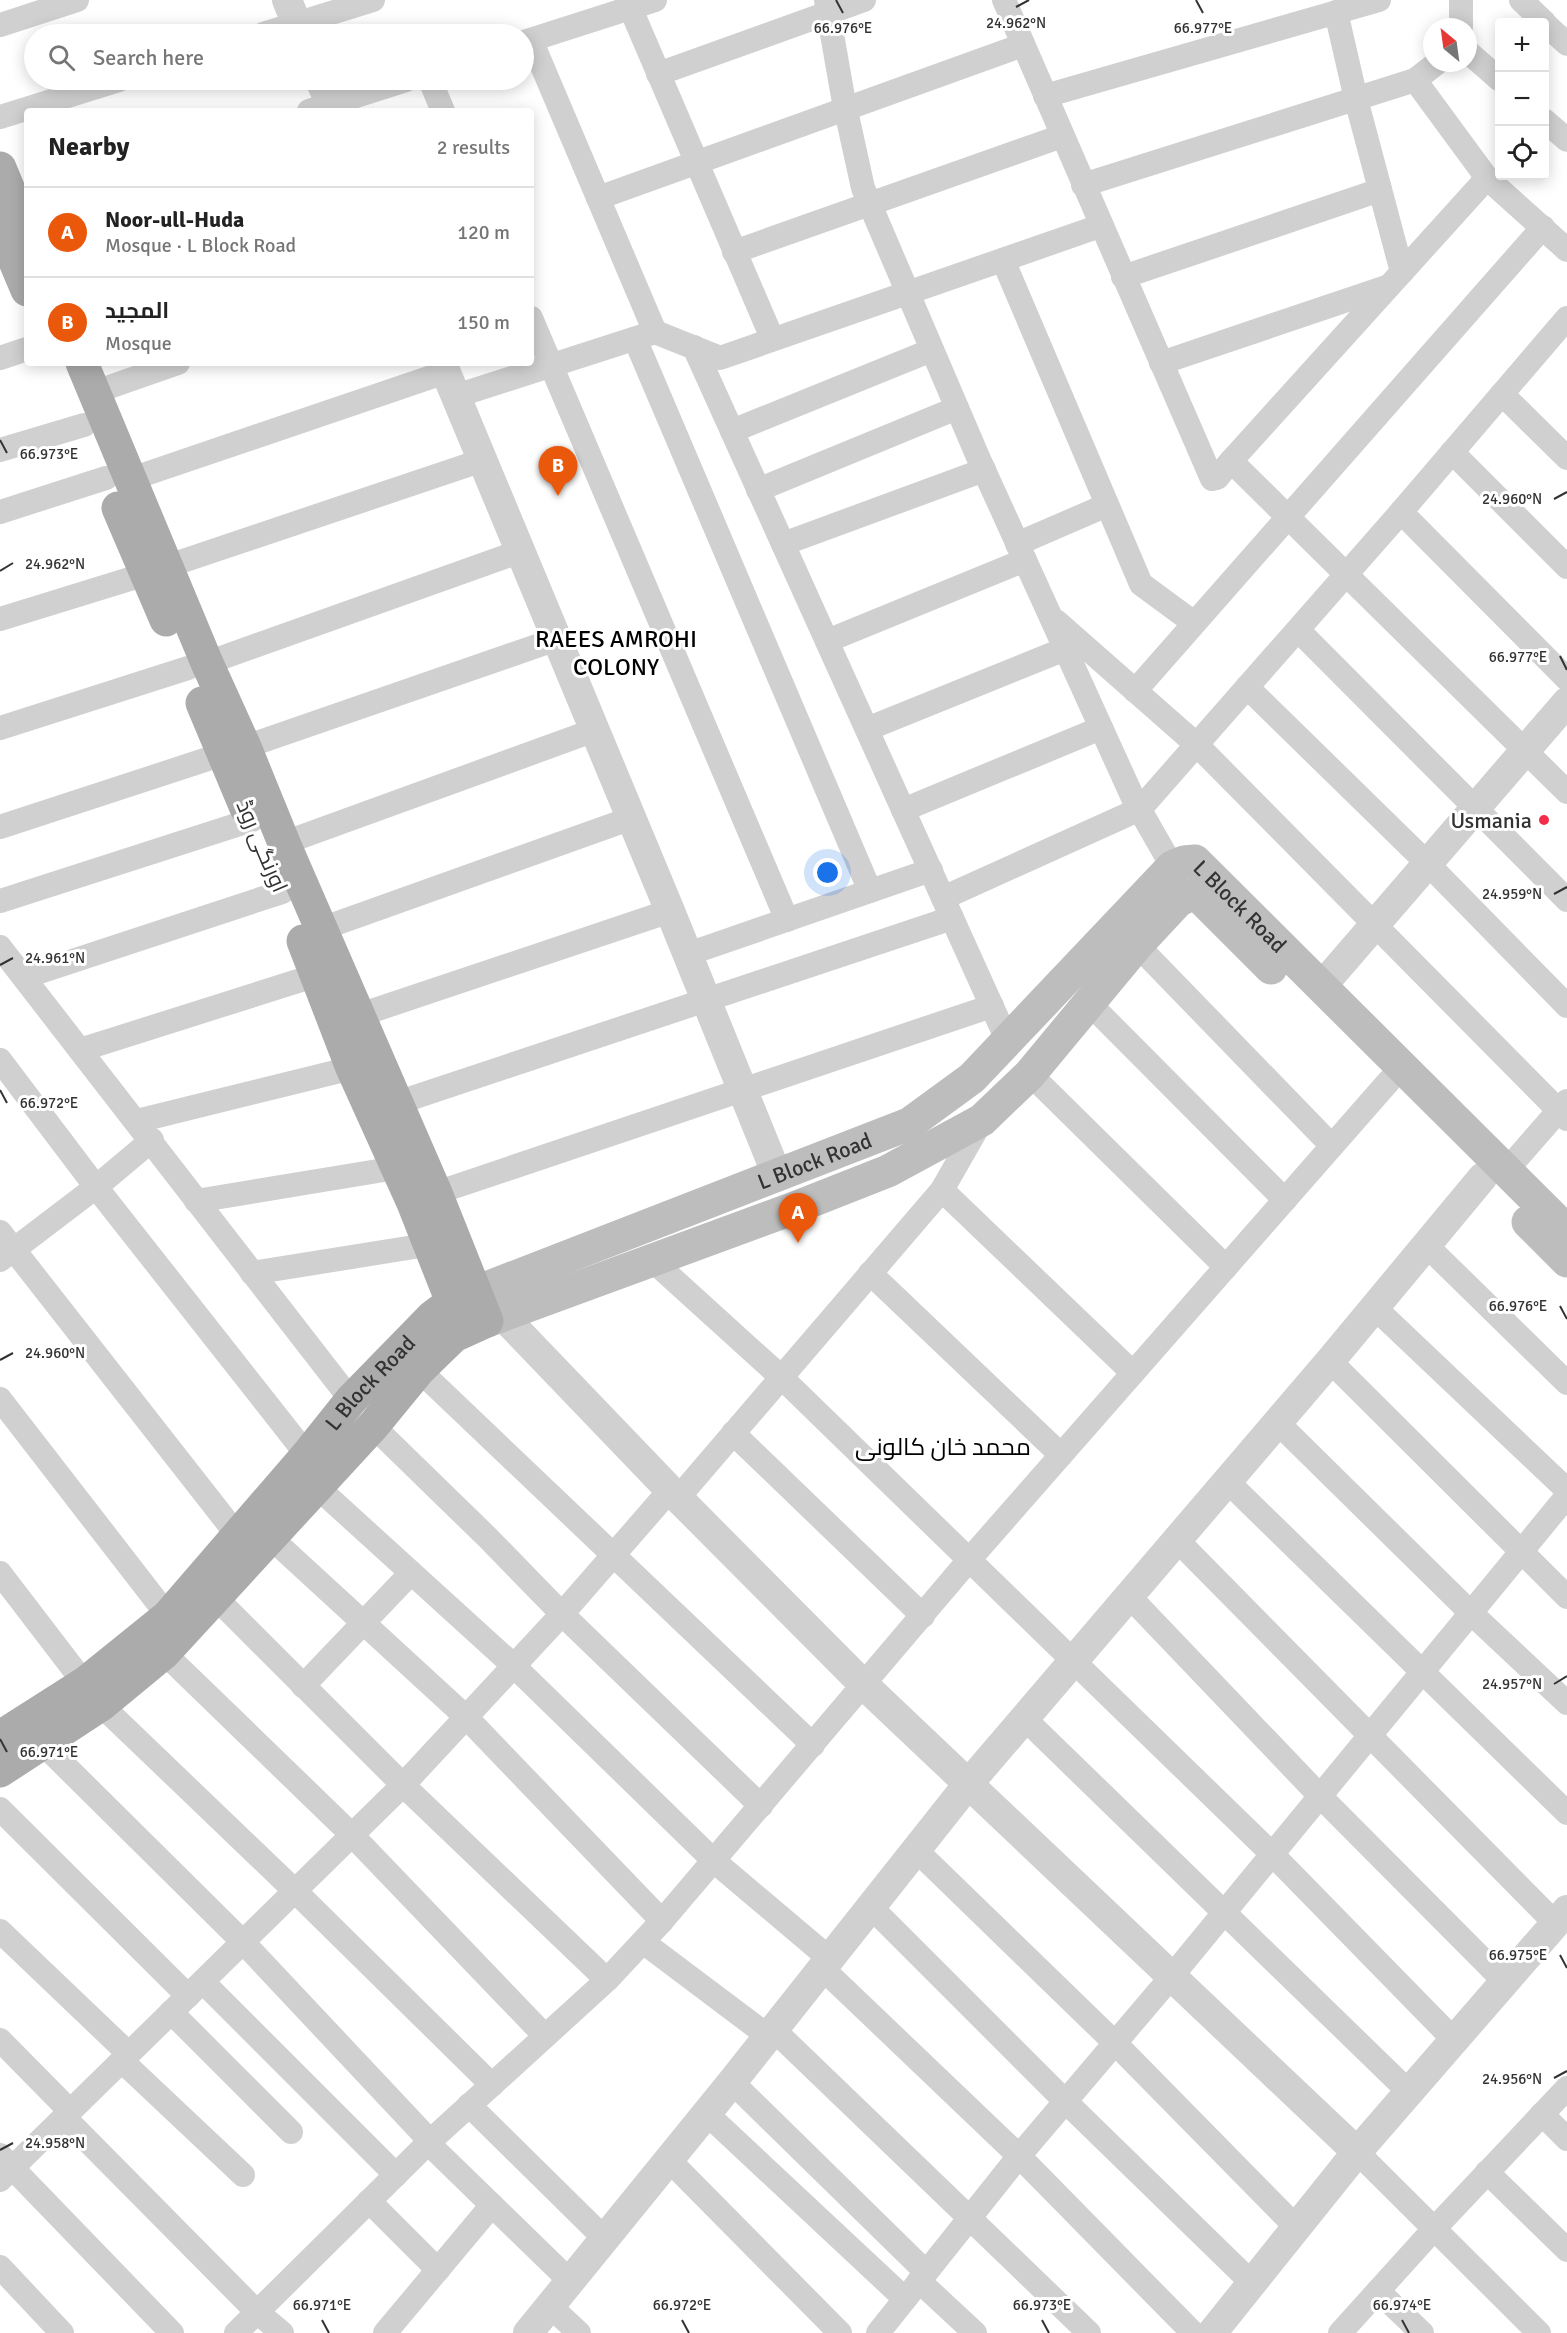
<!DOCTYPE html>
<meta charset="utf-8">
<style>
body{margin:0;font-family:Signika,Cairo,sans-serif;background:#f2f2f2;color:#222}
.controls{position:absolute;right:18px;top:18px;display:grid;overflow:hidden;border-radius:6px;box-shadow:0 3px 15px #0003}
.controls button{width:54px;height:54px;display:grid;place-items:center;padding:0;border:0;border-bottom:2px solid #e0e0e0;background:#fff;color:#222;font:30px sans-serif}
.compass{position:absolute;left:1423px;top:18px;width:54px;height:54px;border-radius:50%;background:#fff;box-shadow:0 3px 15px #0003;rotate:331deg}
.you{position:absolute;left:828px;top:873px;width:21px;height:21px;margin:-15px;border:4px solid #fff;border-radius:50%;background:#1a73e8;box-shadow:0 0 0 9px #1a73e833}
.badge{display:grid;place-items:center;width:39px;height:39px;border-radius:50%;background:#ea580c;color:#fff;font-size:20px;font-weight:700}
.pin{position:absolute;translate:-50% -50px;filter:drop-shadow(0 2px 3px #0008)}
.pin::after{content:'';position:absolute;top:32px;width:21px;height:18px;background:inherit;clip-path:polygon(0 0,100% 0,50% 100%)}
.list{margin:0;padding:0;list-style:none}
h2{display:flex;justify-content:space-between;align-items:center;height:78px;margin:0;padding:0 24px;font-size:26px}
h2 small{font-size:20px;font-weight:400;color:#767676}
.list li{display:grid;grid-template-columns:39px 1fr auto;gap:18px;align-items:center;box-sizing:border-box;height:90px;padding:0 24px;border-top:2px solid #e0e0e0}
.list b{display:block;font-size:22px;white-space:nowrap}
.list p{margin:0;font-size:20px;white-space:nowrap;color:#767676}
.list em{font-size:20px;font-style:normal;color:#767676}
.icon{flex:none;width:33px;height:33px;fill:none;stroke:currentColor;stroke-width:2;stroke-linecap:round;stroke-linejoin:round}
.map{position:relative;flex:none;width:1567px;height:2333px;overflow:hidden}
.search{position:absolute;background:#fff;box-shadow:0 3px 15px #0003;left:24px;top:24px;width:510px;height:66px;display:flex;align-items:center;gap:15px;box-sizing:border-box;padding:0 21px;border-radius:33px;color:#767676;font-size:22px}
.panel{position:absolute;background:#fff;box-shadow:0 3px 15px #0003;left:24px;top:108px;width:510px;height:258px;border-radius:6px}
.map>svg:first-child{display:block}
</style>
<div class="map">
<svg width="1567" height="2333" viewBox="0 0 1567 2333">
<rect width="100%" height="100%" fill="#fff"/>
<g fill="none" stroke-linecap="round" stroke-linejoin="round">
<g stroke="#d0d0d0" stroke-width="24">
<polyline points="627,0 772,338"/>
<polyline points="826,0 843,97 863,188 978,457 1133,798 1180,880"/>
<polyline points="1004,0 1212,479 1217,478 1231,461"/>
<polyline points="1521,0 1544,22"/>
<polyline points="1336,12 1356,99 1402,272"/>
<polyline points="1544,23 1567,44"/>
<polyline points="0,25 77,0"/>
<polyline points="1461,27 1461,0"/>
<polyline points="263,34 373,0"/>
<polyline points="531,40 655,332"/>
<polyline points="524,42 655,0"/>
<polyline points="1468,52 1500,80"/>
<polyline points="658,74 864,0"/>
<polyline points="430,80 443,111"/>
<polyline points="1415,80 1487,178"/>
<polyline points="1045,96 1379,0"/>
<polyline points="309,111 406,80"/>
<polyline points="0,117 119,80"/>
<polyline points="1544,120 1567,140"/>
<polyline points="1083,185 1415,80 1437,63"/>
<polyline points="598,198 1023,45"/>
<polyline points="1567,250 1487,178 1231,461 1567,792"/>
<polyline points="734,252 1062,136"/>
<polyline points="1003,260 1141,584 1194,623"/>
<polyline points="1123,277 1380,190"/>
<polyline points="531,318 787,920"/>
<polyline points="635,339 870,891"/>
<polyline points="694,347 1008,1042"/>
<polyline points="0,358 27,349"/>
<polyline points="1161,363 1386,287"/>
<polyline points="95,392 178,363"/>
<polyline points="1502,394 1567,458"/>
<polyline points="456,396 655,332 720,358 1100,226"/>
<polyline points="732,431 932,350"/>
<polyline points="0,450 84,425"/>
<polyline points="1452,452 1567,567"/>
<polyline points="131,479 446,372"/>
<polyline points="758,490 957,408"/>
<polyline points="0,512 106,478"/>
<polyline points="1401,512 1567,679"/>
<polyline points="783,544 984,470"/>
<polyline points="1017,544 1107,505"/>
<polyline points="168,566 483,460"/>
<polyline points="0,619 146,574"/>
<polyline points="1056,621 1197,745 1567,1119"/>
<polyline points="1298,630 1567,900"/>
<polyline points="827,641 1025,560"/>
<polyline points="207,663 521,551"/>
<polyline points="1247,687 1428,864 1567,1006"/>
<polyline points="1135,691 1543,227"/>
<polyline points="0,728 188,668"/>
<polyline points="867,729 1065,649"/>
<polyline points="245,747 557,639"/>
<polyline points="903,810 1101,728"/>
<polyline points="0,827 223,754"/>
<polyline points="284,843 595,730"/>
<polyline points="943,898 1140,809 1401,512 1567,318"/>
<polyline points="0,901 252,820"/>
<polyline points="321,929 632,818"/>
<polyline points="1137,945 1332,1146"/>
<polyline points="0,947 351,1400"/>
<polyline points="688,954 931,870"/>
<polyline points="24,977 282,892"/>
<polyline points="1090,1004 1285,1200"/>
<polyline points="345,1020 670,911"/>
<polyline points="80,1050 317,975"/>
<polyline points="0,1060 96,1187 307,1455"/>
<polyline points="1030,1074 1226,1267"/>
<polyline points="397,1103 952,918"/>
<polyline points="137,1121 352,1068"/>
<polyline points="1506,1171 1567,1101"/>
<polyline points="942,1190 1133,1373"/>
<polyline points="436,1193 992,1006"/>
<polyline points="196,1201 396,1168"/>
<polyline points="0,1232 238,1536"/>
<polyline points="1426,1245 1567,1383"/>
<polyline points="0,1260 96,1187 152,1140"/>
<polyline points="652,1260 781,1377 1272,1854 1454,2040"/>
<polyline points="252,1273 445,1242"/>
<polyline points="870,1273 1061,1455"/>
<polyline points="1374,1307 1567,1490"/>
<polyline points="1330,1361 1567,1597"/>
<polyline points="419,1370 813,1745"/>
<polyline points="0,1399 168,1616"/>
<polyline points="1277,1422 1471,1613 1567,1703"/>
<polyline points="373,1426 488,1538 562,1614 761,1806"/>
<polyline points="733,1433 923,1616"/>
<polyline points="1227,1481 1567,1813"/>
<polyline points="317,1487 514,1666 714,1861 830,1959"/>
<polyline points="678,1498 942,1190 982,1120"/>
<polyline points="271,1538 466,1717 662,1921"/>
<polyline points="1177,1540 1556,1924"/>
<polyline points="0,1573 101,1705 295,1891 492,2085"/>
<polyline points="1128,1595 1320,1796 1505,1982"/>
<polyline points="216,1598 403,1785 607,1980"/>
<polyline points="164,1653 352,1835 545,2036"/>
<polyline points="303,1686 411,1573"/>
<polyline points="1025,1719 1409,2092"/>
<polyline points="42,1743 243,1942 430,2141"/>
<polyline points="0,1809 188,1996"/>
<polyline points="916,1850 1115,2043 1296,2227"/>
<polyline points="871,1907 1065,2101 1252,2283"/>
<polyline points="0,1931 129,2054"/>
<polyline points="643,1942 768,2036"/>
<polyline points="822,1968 1019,2156 1193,2333"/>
<polyline points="203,1982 396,2175"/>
<polyline points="171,2012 291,2132"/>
<polyline points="773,2029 1089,2333"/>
<polyline points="0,2040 70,2111"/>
<polyline points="122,2061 243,2175"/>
<polyline points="732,2082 926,2272"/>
<polyline points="469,2105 605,2239"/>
<polyline points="706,2113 905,2299"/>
<polyline points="1542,2114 1567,2139"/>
<polyline points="64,2117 257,2312 282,2333"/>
<polyline points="428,2143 570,2281"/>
<polyline points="1357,2152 1539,2333"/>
<polyline points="0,2155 172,2333"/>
<polyline points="669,2160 840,2333"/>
<polyline points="1487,2172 1567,2250"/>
<polyline points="0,2180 403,1785 562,1614 670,1490"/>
<polyline points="369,2201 438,2270"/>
<polyline points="0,2267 62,2333"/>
<polyline points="919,2281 975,2333"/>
<polyline points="1378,2291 1422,2333"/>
<polyline points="550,2306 579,2333"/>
<polyline points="236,2333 428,2143 607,1980 662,1921 969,1560 1389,1081"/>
<polyline points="385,2333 492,2205"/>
<polyline points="878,2333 1019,2156 1172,1976 1567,1496"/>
<polyline points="1340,2333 1434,2229 1567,2088"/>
</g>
<g stroke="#d0d0d0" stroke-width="30">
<polyline points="287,0 301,34"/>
<polyline points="320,80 334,111"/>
<polyline points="442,363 670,911 777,1175"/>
<polyline points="1321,987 1567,702"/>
<polyline points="501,1314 670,1490 864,1685 1357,2152"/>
<polyline points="528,2333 732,2082 969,1783 1330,1361 1482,1178"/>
<polyline points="1212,2333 1357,2152 1567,1910"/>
</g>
<g stroke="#bdbdbd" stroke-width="33">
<polyline points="1528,1222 1567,1261"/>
<path id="s1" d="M476,1292L909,1124L972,1078L1172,867L1184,862L1195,861L1567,1231"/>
<polyline points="487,1321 789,1210 888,1171 982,1120 1030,1074 1137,945 1178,901 1189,895 1199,896 1271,968"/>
</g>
<g stroke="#ababab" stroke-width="33">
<polyline points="0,168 27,233"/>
<polyline points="0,226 27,290"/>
<polyline points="118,508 166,620"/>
<polyline points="202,703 246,808"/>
<polyline points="303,941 352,1068 413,1203 452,1302 466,1329"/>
<path id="s2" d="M0,1737L85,1683L168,1616L307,1455L351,1400L432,1317L452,1302L471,1294"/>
<polyline points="0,1771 101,1705 164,1653 373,1426 419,1370 454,1336 487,1321 436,1193 284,843 245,747 207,663 82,363"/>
</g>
</g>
<path fill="none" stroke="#333" stroke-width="2" d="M836,0L843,13M1196,0L1203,13M1016,7L1029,0M0,440L7,453M1554,499L1567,492M0,571L13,563M1560,656L1567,670M1554,894L1567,887M0,965L13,958M0,1090L7,1103M1560,1306L1567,1319M0,1360L13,1353M1554,1684L1567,1676M0,1739L7,1752M1560,1955L1567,1968M1554,2078L1567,2071M0,2150L13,2143M322,2320L329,2333M682,2320L689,2333M1042,2320L1049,2333M1402,2320L1409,2333"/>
<circle fill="#f32c49" stroke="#fff" stroke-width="2" cx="1544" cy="820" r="6"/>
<g text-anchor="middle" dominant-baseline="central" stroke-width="6" stroke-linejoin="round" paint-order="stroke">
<g font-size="22" fill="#333" stroke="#fff" text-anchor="end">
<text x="1532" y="820">Usmania</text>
</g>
<g font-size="22" fill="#333" stroke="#fff">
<text transform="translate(262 846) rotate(67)">اورنگی روڈ</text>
<text stroke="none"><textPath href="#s1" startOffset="921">L Block Road</textPath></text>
<text stroke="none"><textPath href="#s1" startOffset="363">L Block Road</textPath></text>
<text stroke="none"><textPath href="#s2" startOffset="516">L Block Road</textPath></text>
</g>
<g font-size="24" fill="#000" stroke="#fff">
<text x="616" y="639">RAEES AMROHI<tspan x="616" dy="28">COLONY</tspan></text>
<text x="943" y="1447">محمد خان کالونی</text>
</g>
</g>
<g font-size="15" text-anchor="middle" fill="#333" stroke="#fff" stroke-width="6" stroke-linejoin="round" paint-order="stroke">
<text x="1016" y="28">24.962°N</text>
<text x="843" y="33">66.976°E</text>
<text x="1203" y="33">66.977°E</text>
<text x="49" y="459">66.973°E</text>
<text x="1512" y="504">24.960°N</text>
<text x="55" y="569">24.962°N</text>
<text x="1518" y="662">66.977°E</text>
<text x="1512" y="899">24.959°N</text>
<text x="55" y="963">24.961°N</text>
<text x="49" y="1108">66.972°E</text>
<text x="1518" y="1311">66.976°E</text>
<text x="55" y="1358">24.960°N</text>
<text x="1512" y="1689">24.957°N</text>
<text x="49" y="1757">66.971°E</text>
<text x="1518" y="1960">66.975°E</text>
<text x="1512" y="2084">24.956°N</text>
<text x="55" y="2148">24.958°N</text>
<text x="322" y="2310">66.971°E</text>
<text x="682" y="2310">66.972°E</text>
<text x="1042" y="2310">66.973°E</text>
<text x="1402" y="2310">66.974°E</text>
</g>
</svg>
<div class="controls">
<button>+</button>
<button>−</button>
<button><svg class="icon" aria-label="locate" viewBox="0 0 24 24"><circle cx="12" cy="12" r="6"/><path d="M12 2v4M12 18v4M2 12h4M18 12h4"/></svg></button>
</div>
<svg class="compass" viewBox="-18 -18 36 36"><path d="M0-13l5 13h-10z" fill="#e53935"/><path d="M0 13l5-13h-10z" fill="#767676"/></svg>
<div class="you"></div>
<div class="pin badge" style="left:798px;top:1243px">A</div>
<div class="pin badge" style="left:558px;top:496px">B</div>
<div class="search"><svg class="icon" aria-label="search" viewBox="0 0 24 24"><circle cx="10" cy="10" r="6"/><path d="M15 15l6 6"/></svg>Search here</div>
<section class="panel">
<h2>Nearby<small>2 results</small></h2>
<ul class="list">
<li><span class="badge">A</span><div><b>Noor-ull-Huda</b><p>Mosque · L Block Road</p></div><em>120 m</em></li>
<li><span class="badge">B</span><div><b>المجید</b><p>Mosque</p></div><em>150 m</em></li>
</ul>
</section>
</div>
